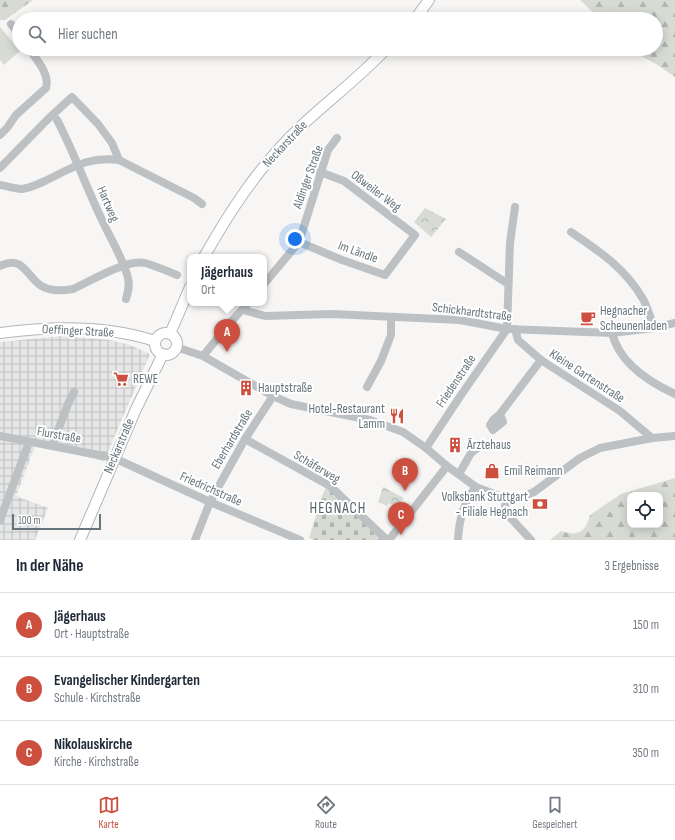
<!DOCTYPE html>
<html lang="de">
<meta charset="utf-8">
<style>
body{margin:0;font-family:"Sofia Sans Condensed",sans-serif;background:#f2f2f3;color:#1f2937}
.controls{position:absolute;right:12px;bottom:12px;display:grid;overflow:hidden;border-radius:8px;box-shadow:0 2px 10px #0003}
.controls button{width:36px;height:36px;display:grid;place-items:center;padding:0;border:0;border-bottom:1px solid #e0e1e3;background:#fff;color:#1f2937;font:20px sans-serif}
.scale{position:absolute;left:12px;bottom:10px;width:89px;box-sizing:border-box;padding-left:4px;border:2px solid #66757b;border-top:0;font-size:11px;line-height:14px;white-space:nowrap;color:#66757b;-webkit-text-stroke:3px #fff;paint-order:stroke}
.you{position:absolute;left:295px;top:239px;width:14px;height:14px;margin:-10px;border:3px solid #fff;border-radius:50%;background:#1a73e8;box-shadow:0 0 0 6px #1a73e833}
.badge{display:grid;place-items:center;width:26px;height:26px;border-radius:50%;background:#cc4f3f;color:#fff;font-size:13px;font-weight:700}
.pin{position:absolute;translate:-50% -33px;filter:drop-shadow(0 1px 2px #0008)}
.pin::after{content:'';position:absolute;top:21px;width:14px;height:12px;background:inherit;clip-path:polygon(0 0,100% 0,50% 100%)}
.popup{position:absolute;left:187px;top:254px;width:80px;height:52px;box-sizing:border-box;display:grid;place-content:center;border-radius:8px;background:#fff;filter:drop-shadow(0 1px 3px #0005);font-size:13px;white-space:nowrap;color:#747a83}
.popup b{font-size:15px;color:#1f2937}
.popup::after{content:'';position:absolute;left:50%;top:100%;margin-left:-8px;border:8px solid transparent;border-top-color:#fff}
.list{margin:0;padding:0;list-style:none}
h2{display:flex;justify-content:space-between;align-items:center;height:52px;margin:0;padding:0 16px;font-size:17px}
h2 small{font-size:13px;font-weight:400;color:#747a83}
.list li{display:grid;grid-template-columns:26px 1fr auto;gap:12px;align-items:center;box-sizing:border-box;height:64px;padding:0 16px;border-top:1px solid #e0e1e3}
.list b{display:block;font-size:15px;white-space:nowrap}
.list p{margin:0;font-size:13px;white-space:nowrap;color:#747a83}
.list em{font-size:13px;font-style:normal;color:#747a83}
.icon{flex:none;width:22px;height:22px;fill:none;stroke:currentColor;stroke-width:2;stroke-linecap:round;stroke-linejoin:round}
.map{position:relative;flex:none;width:675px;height:540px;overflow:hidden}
.search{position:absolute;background:#fff;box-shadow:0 2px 10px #0003;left:12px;right:12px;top:12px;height:44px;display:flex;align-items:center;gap:10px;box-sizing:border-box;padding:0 14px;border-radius:22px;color:#747a83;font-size:15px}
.sheet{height:244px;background:#fff}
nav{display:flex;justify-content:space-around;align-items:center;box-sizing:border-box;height:56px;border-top:1px solid #e0e1e3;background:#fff;font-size:11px;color:#747a83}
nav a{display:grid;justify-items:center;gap:2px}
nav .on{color:#cc4f3f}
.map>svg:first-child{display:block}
</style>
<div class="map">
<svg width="675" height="540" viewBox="0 0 675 540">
<defs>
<pattern id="industrial-grid" width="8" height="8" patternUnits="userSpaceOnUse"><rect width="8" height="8" fill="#e5e6e5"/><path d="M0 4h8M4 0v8" fill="none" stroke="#bdbfbf"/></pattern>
<pattern id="forest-firs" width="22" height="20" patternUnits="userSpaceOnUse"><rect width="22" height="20" fill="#d7dbd4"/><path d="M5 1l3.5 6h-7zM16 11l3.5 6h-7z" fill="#b2b6b1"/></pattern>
<pattern id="cemetery-stones" width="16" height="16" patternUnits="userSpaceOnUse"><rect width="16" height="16" fill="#d7dbd4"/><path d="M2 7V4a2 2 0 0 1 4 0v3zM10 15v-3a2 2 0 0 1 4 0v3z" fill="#b2b6b1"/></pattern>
<pattern id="park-crowns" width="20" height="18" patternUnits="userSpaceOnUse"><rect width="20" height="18" fill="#d7dbd4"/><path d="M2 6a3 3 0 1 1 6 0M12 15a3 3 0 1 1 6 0" fill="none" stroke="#b2b6b1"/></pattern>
</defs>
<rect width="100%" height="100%" fill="#f7f6f4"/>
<polygon fill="url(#industrial-grid)" points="62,336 110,340 130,345 150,354 104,461 52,449 35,446 16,496 48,508 35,540 0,540 0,342"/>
<g fill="url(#forest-firs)" fill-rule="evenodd">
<polygon points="0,0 33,0 5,20 0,20"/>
<polygon points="580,0 675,0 675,77 656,64 628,49 656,49 656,19 600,19"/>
<path d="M675,478V540H550L561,531C579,537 586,531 590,515L621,494ZM630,495H660V525H630Z"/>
</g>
<polygon fill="url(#cemetery-stones)" points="326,487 382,540 314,540 309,538 322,496"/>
<g fill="url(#park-crowns)">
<polygon points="425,208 446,219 431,237 414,222"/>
<polygon points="383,487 404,498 401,501 405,504 402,510 389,503 387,506 378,502"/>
</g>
<polygon fill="#d7dbd4" points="0,27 20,51 4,65 0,60"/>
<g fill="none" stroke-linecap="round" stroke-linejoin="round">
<g stroke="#b1b6b8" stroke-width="12">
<g id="major">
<polyline points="415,19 429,0"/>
<path d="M204,257C230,211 258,168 296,131C325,103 358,79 386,49"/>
<path d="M0,333C51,326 106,325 155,341"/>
<circle cx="166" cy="344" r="11"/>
<polyline points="170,334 190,287"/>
<polyline points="80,540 136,409 163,354"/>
</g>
</g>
<g stroke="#bdc1c4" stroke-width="8">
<polyline points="11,24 19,35"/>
<path d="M57,120C74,152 86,187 102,220C110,238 124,260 128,278C130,286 128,292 126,299"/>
<path d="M0,135L7,128L16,115L46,88C50,74 37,60 29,49"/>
<polyline points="0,168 47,120 72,97 98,124 112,143 119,160"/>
<path d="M0,185C7,186 14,189 22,189C30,188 38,184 45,181C72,168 88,156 119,160L194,198L202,204"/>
<path d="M571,232C599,251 625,268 643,299C648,308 651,319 654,328"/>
<polyline points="299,242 342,260 385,275 415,235 344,181 320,172"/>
<polyline points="459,252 508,284"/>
<path d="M0,266C23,255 26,275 40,285C50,292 62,291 73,289C91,281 126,259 145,263C156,266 167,271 177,275"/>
<polyline points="264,284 299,242 328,150 337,138"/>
<polyline points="243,310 265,316 332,314 460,320 507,329 612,333 654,328 675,323"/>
<polyline points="515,329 518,340 541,360 620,411 652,438"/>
<path d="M612,333C619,362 649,382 675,394"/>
<polyline points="176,347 203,356 273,396 291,404 370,420 403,432 426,448 447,466 476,487 507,499 518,498 534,492 580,458 600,448 652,438 675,436"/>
<polyline points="203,356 229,324 248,303"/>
<polyline points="367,387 381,361 391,335 391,318"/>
<polyline points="500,414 503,422 493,430 490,425 494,419 500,414 541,360"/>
<polyline points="0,436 114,458 210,502 300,540"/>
<polyline points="245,439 330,486 387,540"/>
<polyline points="52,446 68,404 74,392"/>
<polyline points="426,448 461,395 507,329 510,243 515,207"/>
<polyline points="459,474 471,453 479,447"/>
<polyline points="507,499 505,506 506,513 531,540"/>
<polyline points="0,520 29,442"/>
<polyline points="195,540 210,502 245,439 273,396"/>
<polyline points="389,540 447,466"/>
<path d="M458,540C459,520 463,502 476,487"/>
</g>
<use href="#major" stroke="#fff" stroke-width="10"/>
</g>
<defs>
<g id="cafe-bare" transform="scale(1.2)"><path d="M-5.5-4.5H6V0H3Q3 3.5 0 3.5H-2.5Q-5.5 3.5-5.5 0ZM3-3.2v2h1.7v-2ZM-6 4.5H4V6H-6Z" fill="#cc4f3f" stroke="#fff" stroke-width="2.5" paint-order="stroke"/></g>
<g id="supermarket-bare" transform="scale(1.2)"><path d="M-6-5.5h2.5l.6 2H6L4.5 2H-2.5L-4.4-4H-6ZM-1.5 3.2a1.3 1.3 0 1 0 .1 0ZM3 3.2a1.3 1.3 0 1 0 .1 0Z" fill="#cc4f3f" stroke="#fff" stroke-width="2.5" paint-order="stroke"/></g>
<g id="building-bare" transform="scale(1.2)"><path d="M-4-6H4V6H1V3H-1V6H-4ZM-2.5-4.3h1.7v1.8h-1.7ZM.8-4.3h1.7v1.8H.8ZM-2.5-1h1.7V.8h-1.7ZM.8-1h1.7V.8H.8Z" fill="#cc4f3f" stroke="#fff" stroke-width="2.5" paint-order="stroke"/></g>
<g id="restaurant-bare" transform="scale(1.2)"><path d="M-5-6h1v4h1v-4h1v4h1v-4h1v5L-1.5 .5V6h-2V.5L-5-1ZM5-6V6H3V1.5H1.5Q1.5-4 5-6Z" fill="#cc4f3f" stroke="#fff" stroke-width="2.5" paint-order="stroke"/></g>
<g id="shop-bare" transform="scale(1.2)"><path d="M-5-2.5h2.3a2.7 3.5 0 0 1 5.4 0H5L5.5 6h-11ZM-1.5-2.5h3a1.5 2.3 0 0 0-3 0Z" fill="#cc4f3f" stroke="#fff" stroke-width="2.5" paint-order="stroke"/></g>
<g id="bank-bare" transform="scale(1.2)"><path d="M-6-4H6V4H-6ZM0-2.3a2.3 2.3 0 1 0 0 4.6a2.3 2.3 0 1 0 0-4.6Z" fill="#cc4f3f" stroke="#fff" stroke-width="2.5" paint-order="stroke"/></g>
</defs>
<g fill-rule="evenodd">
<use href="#cafe-bare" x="588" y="318"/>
<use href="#supermarket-bare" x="121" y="379"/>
<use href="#building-bare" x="246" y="388"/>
<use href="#restaurant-bare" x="397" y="416"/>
<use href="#building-bare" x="455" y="445"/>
<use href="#shop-bare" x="492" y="471"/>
<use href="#bank-bare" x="540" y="504"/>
</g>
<g text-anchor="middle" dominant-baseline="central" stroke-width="4" stroke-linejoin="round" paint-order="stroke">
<g font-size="13" fill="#66757b" stroke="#fff">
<text transform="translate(285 144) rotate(-47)">Neckarstraße</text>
<text transform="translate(308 177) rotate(-70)">Aldinger Straße</text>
<text transform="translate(376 191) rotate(37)">Oßweiler Weg</text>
<text transform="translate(108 204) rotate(67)">Hartweg</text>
<text transform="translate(358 252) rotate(20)">Im Ländle</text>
<text transform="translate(472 312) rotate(7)">Schickhardtstraße</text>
<text transform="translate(78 331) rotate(3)">Oeffinger Straße</text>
<text transform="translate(587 376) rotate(33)">Kleine Gartenstraße</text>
<text transform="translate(456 381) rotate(-56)">Friedenstraße</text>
<text transform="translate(59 435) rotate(10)">Flurstraße</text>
<text transform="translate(232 439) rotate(-59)">Eberhardstraße</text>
<text transform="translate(119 446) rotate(-67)">Neckarstraße</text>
<text transform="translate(317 467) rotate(31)">Schäferweg</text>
<text transform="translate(211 489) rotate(24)">Friedrichstraße</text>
</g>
<g font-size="13" fill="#66757b" stroke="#fff" text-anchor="start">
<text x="600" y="311">Hegnacher<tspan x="600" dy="15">Scheunenladen</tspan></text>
<text x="133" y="379">REWE</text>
<text x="258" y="388">Hauptstraße</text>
<text x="385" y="409" text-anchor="end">Hotel-Restaurant<tspan x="385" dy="15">Lamm</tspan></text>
<text x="467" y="445">Ärztehaus</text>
<text x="504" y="471">Emil Reimann</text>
<text x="528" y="497" text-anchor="end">Volksbank Stuttgart<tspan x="528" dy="15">- Filiale Hegnach</tspan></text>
</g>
<g font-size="15" letter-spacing="1" fill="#576267" stroke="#fff">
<text x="338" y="508">HEGNACH</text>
</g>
</g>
</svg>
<div class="controls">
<button><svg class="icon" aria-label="locate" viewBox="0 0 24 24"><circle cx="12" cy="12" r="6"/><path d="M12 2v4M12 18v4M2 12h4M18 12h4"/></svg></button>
</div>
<div class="scale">100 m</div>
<div class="you"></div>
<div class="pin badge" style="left:227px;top:352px">A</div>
<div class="popup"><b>Jägerhaus</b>Ort</div>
<div class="pin badge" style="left:405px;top:491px">B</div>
<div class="pin badge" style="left:401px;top:535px">C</div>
<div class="search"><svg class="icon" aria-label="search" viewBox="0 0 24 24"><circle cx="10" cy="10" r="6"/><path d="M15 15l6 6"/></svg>Hier suchen</div>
</div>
<section class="sheet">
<h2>In der Nähe<small>3 Ergebnisse</small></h2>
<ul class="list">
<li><span class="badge">A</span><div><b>Jägerhaus</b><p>Ort · Hauptstraße</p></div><em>150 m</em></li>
<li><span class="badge">B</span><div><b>Evangelischer Kindergarten</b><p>Schule · Kirchstraße</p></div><em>310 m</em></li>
<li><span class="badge">C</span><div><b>Nikolauskirche</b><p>Kirche · Kirchstraße</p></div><em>350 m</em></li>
</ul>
</section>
<nav>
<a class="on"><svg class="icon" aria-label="map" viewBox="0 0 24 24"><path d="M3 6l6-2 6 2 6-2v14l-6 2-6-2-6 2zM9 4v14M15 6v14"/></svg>Karte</a>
<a><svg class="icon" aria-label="directions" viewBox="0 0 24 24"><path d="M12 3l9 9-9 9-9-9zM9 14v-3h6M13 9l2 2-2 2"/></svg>Route</a>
<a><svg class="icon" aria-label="saved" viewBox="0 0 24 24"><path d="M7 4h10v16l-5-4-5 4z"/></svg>Gespeichert</a>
</nav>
